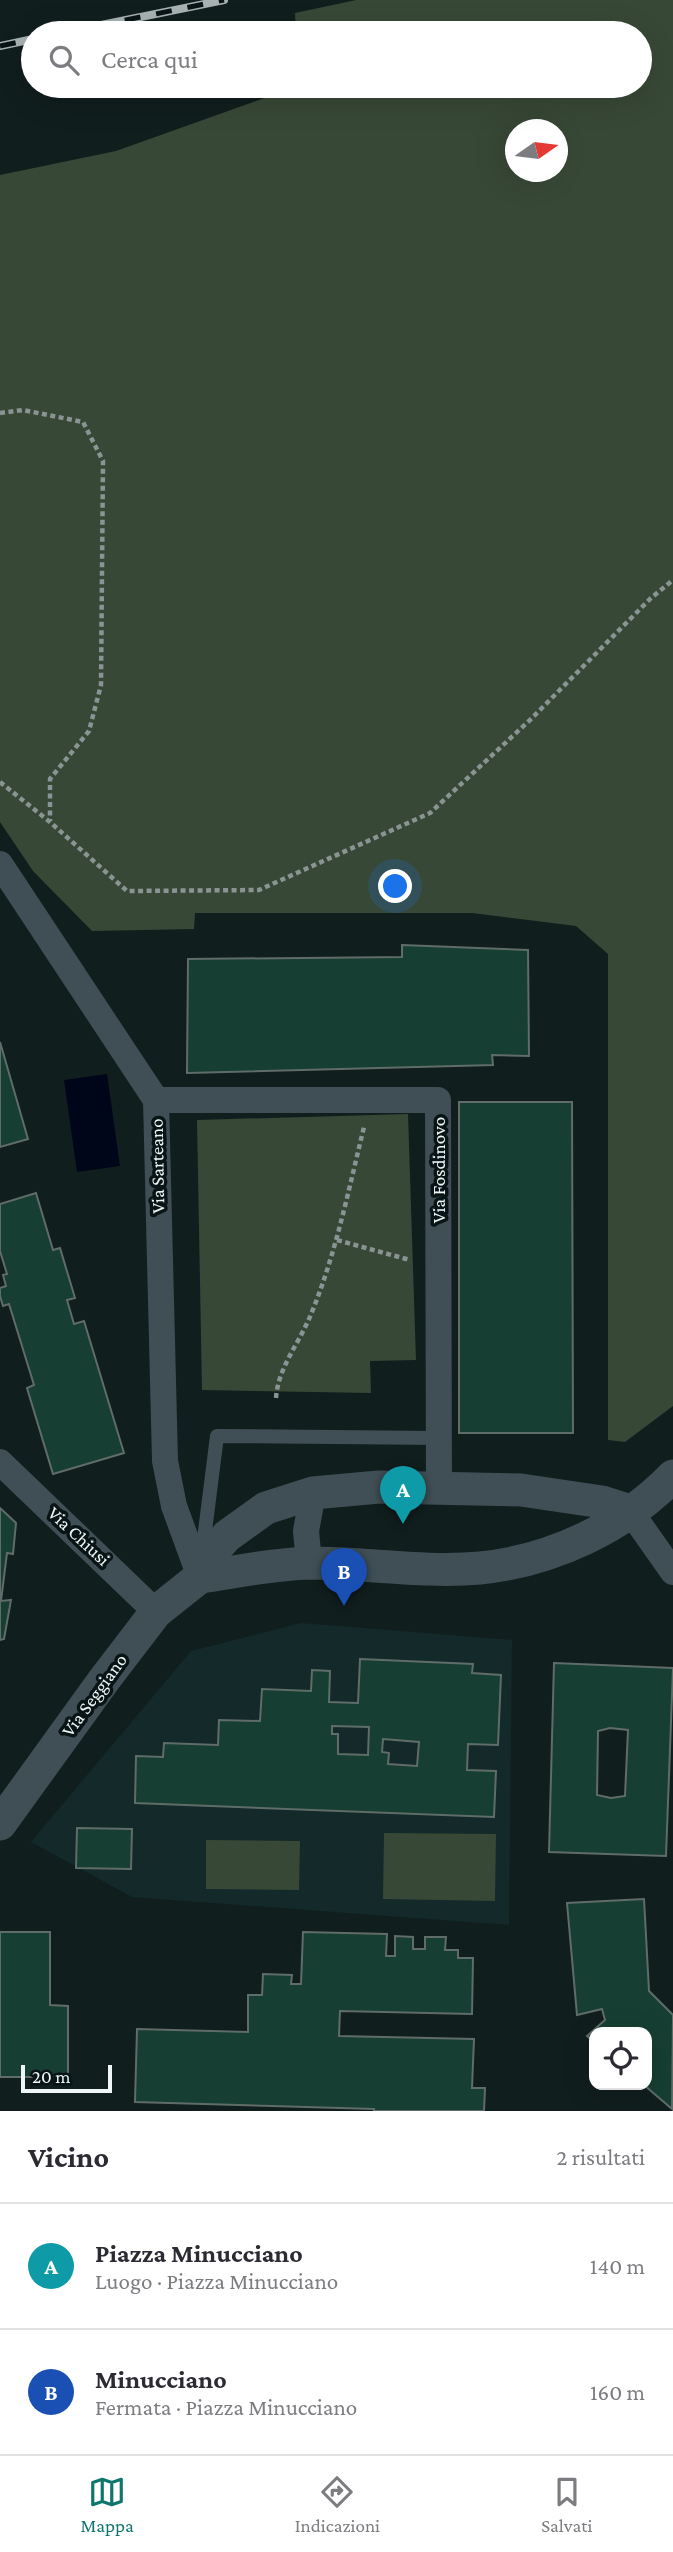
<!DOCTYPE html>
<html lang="it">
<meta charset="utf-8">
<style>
body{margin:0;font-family:"Crimson Pro",serif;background:#f2f2f3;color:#2b2b33}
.controls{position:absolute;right:21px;bottom:21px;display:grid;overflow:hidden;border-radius:14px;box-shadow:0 7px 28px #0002}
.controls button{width:63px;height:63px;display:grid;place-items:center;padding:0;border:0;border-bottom:2px solid #e1e1e2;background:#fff;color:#2b2b33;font:35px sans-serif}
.compass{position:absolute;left:505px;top:119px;width:63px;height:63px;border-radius:50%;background:#fff;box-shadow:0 7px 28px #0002;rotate:76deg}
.scale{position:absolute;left:21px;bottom:18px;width:91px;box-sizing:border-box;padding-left:7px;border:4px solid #eef6f6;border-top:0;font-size:19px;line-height:24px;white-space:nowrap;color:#eef6f6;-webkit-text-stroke:5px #081415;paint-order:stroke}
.you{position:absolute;left:396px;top:887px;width:24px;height:24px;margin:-18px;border:5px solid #fff;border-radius:50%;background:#1a73e8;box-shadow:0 0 0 10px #1a73e833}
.badge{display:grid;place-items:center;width:46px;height:46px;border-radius:50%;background:#0f766e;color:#fff;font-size:23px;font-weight:700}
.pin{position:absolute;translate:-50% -58px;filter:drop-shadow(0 2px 4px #0008)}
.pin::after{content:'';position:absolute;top:37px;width:24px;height:21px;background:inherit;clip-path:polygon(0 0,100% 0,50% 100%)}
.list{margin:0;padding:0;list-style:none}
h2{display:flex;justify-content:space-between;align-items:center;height:91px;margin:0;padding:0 28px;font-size:30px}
h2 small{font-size:23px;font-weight:400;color:#7c7c81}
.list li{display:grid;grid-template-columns:46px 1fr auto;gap:21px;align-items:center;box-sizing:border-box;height:126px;padding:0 28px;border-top:2px solid #e1e1e2}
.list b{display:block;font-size:26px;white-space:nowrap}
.list p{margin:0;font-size:23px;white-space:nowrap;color:#7c7c81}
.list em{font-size:23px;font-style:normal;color:#7c7c81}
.icon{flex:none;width:38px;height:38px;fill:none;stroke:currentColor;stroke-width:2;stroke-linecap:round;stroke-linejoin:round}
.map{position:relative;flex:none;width:673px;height:2111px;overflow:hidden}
.search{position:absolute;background:#fff;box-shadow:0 7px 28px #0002;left:21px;right:21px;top:21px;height:77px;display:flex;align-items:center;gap:18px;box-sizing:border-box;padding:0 24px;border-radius:38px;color:#7c7c81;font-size:26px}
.sheet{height:343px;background:#fff}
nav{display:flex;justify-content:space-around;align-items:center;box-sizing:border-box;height:98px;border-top:2px solid #e1e1e2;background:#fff;font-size:19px;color:#7c7c81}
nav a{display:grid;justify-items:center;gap:4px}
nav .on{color:#0f766e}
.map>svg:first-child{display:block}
</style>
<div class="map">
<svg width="673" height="2111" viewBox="0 0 673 2111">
<rect width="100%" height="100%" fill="#111e1e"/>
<polygon fill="#13292a" points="301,1623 512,1640 509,1925 132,1897 31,1842 191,1651"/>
<g fill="#384836" fill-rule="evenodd">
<path d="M356,0H673V1406L625,1442L608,1440V954L576,926L472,913H195L194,929L92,931L33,871L0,822V175L116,151L298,86H640V33H296L295,13ZM516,130H558V172H516Z"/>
<polygon points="408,1114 416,1360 370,1361 371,1393 202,1390 197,1120"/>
<polygon points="384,1833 496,1834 495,1901 383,1899"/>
<polygon points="206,1840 300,1841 299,1890 206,1889"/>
</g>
<polygon fill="#00061a" points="107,1074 120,1166 77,1172 64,1080"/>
<g fill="#163e32" stroke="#5f6c67" stroke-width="2" fill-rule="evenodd">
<polygon points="402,945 528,950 529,1056 492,1055 493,1065 187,1073 188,959 402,957"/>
<polygon points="0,1042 28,1139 0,1147"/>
<polygon points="459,1102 572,1102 573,1433 459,1433"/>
<polygon points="36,1193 53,1250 60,1248 75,1298 67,1300 74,1324 84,1321 124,1453 53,1474 27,1388 34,1385 9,1304 3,1306 0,1296 0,1288 6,1286 3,1275 7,1274 0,1251 0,1204"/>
<polygon points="0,1508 16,1523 13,1554 7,1553 1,1601 11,1600 4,1639 0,1640"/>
<path d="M360,1659L473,1664L472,1673L501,1675L498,1745L468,1744L467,1770L496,1771L494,1817L135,1803L136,1756L163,1757L164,1743L218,1745L219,1720L260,1721L262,1689L311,1691L312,1670L330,1671L329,1702L358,1703ZM332,1726L369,1727L368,1755L338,1754V1734H332ZM383,1739L419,1742L417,1766L388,1764L389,1753L382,1752Z"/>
<path d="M554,1663L673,1668L666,1856L549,1852ZM610,1728L628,1730L625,1796L611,1798L597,1795L598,1731Z"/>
<polygon points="77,1828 132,1829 131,1869 76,1868"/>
<polygon points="644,1899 649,1991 673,2015 672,2109 644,2085 647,2085 647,2032 594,2032 594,2042 587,2036 605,2020 602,2009 577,2015 567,1903"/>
<polygon points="0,1932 50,1932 50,2005 68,2006 68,2077 0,2077"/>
<polygon points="303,1932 387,1934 386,1956 395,1956 395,1936 413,1937 413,1949 425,1949 425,1937 446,1937 445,1950 458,1950 458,1958 473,1958 472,2014 340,2011 339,2036 474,2039 472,2088 485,2088 484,2111 374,2111 374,2109 135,2102 137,2029 248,2032 248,1995 262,1995 263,1974 292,1975 291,1984 301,1984"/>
</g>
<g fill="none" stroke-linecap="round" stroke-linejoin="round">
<g stroke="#8a9494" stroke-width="4.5" stroke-dasharray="5 3.5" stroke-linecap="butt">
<polyline points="0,413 23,410 83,422 103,461 101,685 89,731 50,779 50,821"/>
<polyline points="0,782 50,822 127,891 259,890 430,813 531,719 651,598 673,580"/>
<polyline points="337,1240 410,1260"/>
<path d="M276,1398C278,1369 297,1346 309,1319C335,1258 348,1192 364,1127"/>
</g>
<polyline stroke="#404f56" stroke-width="14" points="202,1555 217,1436 439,1438"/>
<g stroke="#404f56" stroke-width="26">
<polyline points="0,864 156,1100 165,1461 174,1506 200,1577"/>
<polyline points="156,1100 438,1100 439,1488"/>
<polyline points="0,1462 156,1612"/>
<polyline points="630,1511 673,1572"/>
<polyline points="309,1563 306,1531 313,1493"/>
</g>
<g stroke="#404f56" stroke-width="33">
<path d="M200,1577C236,1572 273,1564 310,1563C367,1563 424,1573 480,1568C551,1561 624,1527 673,1476"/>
<polyline points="0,1824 104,1680 156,1612 200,1577 218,1546 227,1536 266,1508 313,1493 379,1487 521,1490 602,1502 630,1511"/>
</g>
<g stroke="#a8b2b2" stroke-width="8">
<g id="rail">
<polyline points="62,33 224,0"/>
<polyline points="0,46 33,39"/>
</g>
</g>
<use href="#rail" stroke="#081415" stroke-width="5" stroke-dasharray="16" stroke-linecap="butt"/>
</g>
<g text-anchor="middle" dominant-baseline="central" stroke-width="7" stroke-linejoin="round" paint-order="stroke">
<g font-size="19" fill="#eef6f6" stroke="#081415">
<text transform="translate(157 1166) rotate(-91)">Via Sarteano</text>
<text transform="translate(438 1170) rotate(-90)">Via Fosdinovo</text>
<text transform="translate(79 1536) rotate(43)">Via Chiusi</text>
<text transform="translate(94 1695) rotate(-54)">Via Seggiano</text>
</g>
</g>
</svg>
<div class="controls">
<button><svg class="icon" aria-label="locate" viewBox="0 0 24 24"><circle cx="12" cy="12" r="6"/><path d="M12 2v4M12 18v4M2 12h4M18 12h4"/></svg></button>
</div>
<svg class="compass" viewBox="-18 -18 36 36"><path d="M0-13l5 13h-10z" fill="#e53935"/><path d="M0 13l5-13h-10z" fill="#7c7c81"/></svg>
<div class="scale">20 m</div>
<div class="you"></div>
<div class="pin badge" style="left:403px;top:1524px;background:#0f9aa8">A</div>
<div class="pin badge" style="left:344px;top:1606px;background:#1a4fb4">B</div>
<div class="search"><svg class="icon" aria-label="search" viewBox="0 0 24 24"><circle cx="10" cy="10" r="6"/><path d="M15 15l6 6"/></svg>Cerca qui</div>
</div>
<section class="sheet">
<h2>Vicino<small>2 risultati</small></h2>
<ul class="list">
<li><span class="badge" style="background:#0f9aa8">A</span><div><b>Piazza Minucciano</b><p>Luogo · Piazza Minucciano</p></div><em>140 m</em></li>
<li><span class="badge" style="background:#1a4fb4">B</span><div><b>Minucciano</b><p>Fermata · Piazza Minucciano</p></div><em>160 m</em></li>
</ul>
</section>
<nav>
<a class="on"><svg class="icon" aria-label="map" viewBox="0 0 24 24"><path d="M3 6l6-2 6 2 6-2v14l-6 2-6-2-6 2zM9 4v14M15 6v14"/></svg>Mappa</a>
<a><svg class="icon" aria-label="directions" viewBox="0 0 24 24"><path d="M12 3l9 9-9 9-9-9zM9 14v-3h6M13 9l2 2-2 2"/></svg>Indicazioni</a>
<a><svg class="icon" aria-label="saved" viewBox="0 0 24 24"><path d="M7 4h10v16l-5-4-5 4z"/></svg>Salvati</a>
</nav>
